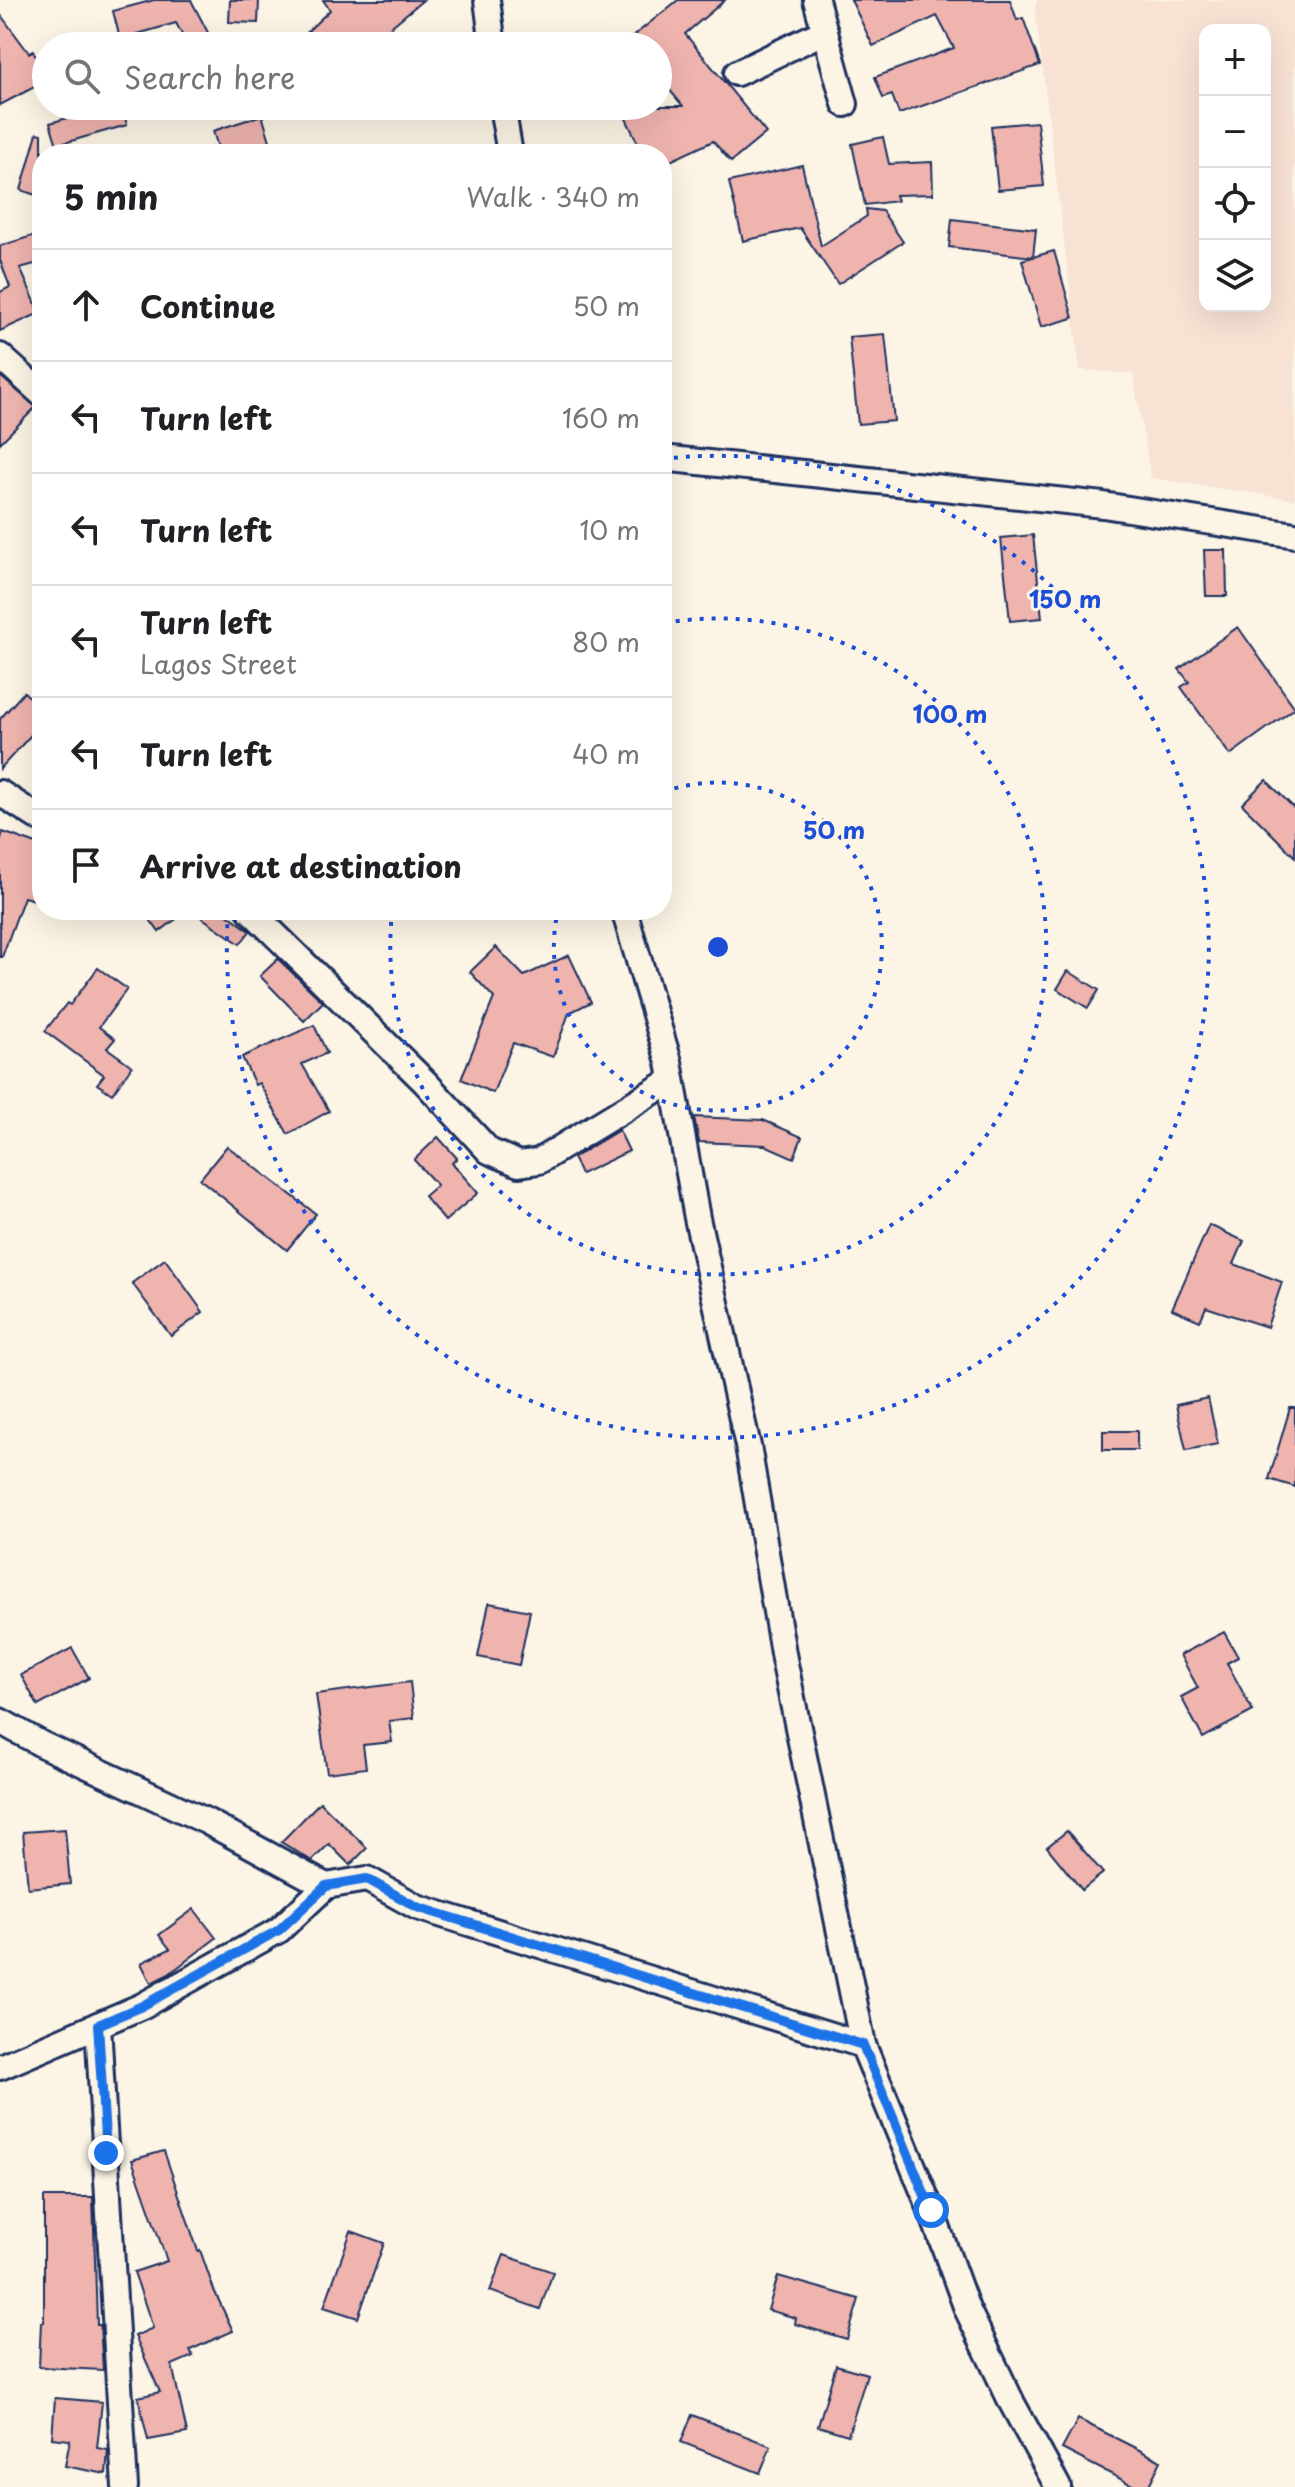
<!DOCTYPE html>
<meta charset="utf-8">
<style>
body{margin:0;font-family:"Playpen Sans",sans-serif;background:#f6f6f6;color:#202124}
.controls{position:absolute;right:24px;top:24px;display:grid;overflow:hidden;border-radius:16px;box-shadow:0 8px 32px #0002}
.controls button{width:72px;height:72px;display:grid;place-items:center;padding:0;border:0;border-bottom:2px solid #e0e0e0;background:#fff;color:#202124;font:40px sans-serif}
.stop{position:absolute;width:24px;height:24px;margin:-18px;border:6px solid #1a73e8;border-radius:50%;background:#fff}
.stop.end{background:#1a73e8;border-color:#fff;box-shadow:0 2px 8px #0008}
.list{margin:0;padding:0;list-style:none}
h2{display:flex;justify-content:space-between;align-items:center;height:104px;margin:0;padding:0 32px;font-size:34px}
h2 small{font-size:26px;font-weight:400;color:#757577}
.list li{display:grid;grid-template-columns:52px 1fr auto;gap:24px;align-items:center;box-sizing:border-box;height:112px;padding:0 32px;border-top:2px solid #e0e0e0}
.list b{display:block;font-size:30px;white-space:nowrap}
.list p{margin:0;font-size:26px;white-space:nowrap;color:#757577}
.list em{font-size:26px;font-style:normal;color:#757577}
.icon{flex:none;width:44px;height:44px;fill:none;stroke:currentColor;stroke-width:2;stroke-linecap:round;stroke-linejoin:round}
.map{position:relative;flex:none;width:1295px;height:2487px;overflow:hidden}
.search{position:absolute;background:#fff;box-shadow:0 8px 32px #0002;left:32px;top:32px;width:640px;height:88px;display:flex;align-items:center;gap:20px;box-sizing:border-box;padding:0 28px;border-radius:44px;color:#757577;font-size:30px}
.panel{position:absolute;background:#fff;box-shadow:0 8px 32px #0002;left:32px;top:144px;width:640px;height:776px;border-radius:32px}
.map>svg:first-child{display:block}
</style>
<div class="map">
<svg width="1295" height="2487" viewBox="0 0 1295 2487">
<rect width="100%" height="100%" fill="#fcf5e5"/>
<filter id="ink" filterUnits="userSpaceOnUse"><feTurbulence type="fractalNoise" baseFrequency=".0125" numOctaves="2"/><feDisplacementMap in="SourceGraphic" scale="16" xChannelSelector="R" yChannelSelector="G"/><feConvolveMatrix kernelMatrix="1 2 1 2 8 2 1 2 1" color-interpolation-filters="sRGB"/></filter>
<g filter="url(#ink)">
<path fill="#f8e2d4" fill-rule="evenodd" d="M1037,0H1295V500L1151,478L1133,374L1080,370L1035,9ZM1205,30H1265V306H1205Z"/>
<g fill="#efb4ae" stroke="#1b2f5e" stroke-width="2">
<polygon points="154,0 191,0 215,46 188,46 176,23 120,39 113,11"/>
<polygon points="230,0 259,0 258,23 229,22"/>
<polygon points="323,0 423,0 368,46 292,46 330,10"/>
<polygon points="678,0 725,0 685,34 766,133 731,162 713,141 662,165 662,154 643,154 620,106 683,106 658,76 658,46 621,46"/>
<polygon points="851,0 1010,0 1017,20 1023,18 1040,65 899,114 892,95 883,98 875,77 954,48 937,16 873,46"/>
<polygon points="0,14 29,53 33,51 46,76 46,81 0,105"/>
<polygon points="109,106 122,106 127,125 57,145 50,123"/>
<polygon points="262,115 274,154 220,154 213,131"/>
<polygon points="1037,122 1044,186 998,190 991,126"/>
<polygon points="37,133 42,134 42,197 21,190"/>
<polygon points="883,137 889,164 932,162 933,194 895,195 897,201 865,205 852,144"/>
<polygon points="802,165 821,246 867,216 866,209 882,211 903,242 838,284 800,228 743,241 729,182"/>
<polygon points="952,219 1036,229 1033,257 949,247"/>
<polygon points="42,233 42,262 20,268 40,313 0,331 0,292 10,287 0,260 0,246"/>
<polygon points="1054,251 1073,318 1041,327 1022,260"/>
<polygon points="885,334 894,421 858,424 849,337"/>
<polygon points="0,376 36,407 0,443"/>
<polygon points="1033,535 1042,618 1010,621 1001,538"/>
<polygon points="1204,550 1226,550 1227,596 1206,596"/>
<polygon points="1238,627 1295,708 1230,755 1181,687 1189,682 1179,669"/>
<polygon points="24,692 42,708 42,723 0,769 0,719"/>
<polygon points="1266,780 1295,809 1295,857 1242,804"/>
<polygon points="3,832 42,846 42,902 24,897 2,957 0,957 0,842"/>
<polygon points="143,910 188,910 159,932"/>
<polygon points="191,910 222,910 250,931 240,944"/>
<polygon points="496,947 524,976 569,955 591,1002 569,1013 553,1057 513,1043 493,1093 461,1079 494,998 470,972"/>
<polygon points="278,959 323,1002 304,1021 260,976"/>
<polygon points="98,968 127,989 99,1027 115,1039 107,1048 132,1066 112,1094 97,1084 104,1075 45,1031 67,1003 70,1005"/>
<polygon points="1068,971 1099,990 1088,1008 1057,989"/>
<polygon points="314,1025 327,1053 302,1064 329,1111 288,1134 259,1083 255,1085 242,1057"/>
<polygon points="694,1117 763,1120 802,1137 794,1158 765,1145 699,1142"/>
<polygon points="619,1130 629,1151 581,1174 573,1158"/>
<polygon points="438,1137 457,1158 452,1163 478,1193 445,1221 424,1196 437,1185 414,1160"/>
<polygon points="227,1146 316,1214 287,1250 200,1179"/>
<polygon points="1209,1225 1244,1241 1234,1264 1282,1282 1267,1327 1206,1307 1200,1321 1172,1309"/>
<polygon points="165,1259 203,1312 171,1336 132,1283"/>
<polygon points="1208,1398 1218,1444 1186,1450 1176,1405"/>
<polygon points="1290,1408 1295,1408 1295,1487 1269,1479"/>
<rect x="1103" y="1431" width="34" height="19"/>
<polygon points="489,1603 530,1611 519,1665 478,1657"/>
<polygon points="1224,1632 1238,1657 1227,1663 1253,1711 1203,1738 1181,1697 1198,1688 1180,1655"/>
<polygon points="72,1648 89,1678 38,1706 21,1675"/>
<polygon points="410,1682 414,1718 389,1721 392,1742 363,1745 366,1768 327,1773 316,1694"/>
<polygon points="320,1802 367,1848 350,1865 329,1844 312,1861 281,1842"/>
<polygon points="65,1829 70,1884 28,1888 23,1832"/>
<polygon points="1067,1831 1103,1873 1082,1890 1047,1847"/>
<polygon points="194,1909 216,1938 169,1974 151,1983 141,1963 170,1949 159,1935"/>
<polygon points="164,2151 198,2251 200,2250 214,2290 233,2331 190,2350 193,2356 172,2365 187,2433 148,2440 138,2397 160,2392 135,2336 153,2328 134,2272 167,2261 132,2160"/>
<polygon points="44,2197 93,2197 97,2325 100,2325 103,2370 39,2367 41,2322 44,2322"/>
<polygon points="351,2231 384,2243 358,2318 324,2307"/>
<polygon points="504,2255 553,2272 540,2309 490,2291"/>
<polygon points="778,2276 859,2299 847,2339 795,2324 796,2318 768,2310"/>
<polygon points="836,2365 867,2374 848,2435 818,2426"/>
<polygon points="55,2398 102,2402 97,2448 108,2450 106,2474 65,2466 70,2440 52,2438"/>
<polygon points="692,2415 771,2446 760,2473 681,2442"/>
<polygon points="1078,2419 1161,2461 1148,2487 1136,2487 1062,2449"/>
</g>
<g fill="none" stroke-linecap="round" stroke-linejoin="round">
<g stroke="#1b2f5e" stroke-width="30">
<g id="street">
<polyline points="487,0 493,46"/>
<polyline points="816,0 845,104"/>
<polyline points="737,73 825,31"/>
<polyline points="502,106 510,154"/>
<polyline points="0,356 42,394"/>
<polyline points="662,458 1103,505 1295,535"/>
<polyline points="0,793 42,820"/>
<polyline points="250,910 425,1082 489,1151 519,1164 539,1161 672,1080"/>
<polyline points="624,910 669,1062 697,1218 748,1446 784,1659 863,2045 931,2210 967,2309 1013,2405 1058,2487"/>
<polyline points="0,1721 43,1745 206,1821 326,1886 367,1879 417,1907 863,2045"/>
<polyline points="98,2025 125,2487"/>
<polyline points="0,2067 142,2006 279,1930 326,1886"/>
</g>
</g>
<use href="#street" stroke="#fcf5e5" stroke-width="24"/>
</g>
</g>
<g fill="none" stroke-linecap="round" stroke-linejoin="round" filter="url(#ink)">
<polyline stroke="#1a73e8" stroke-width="10" points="106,2153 98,2025 142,2006 279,1930 326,1886 367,1879 417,1907 863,2045 931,2210"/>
</g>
<g fill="none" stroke="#1d4ed8" stroke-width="4" stroke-dasharray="4 8">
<path d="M663 792A164 164 0 1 1 558 910"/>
<path d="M664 623A328 328 0 1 1 392 913"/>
<path d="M662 459A491 491 0 1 1 228 913"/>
</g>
<circle cx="718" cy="947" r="12" fill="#1d4ed8" stroke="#fcf5e5" stroke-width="4"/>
<g font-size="24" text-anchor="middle" font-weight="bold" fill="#1d4ed8" stroke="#fcf5e5" stroke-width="6" stroke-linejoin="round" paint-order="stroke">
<text x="1065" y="608">150 m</text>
<text x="950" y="723">100 m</text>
<text x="834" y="839">50 m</text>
</g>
</svg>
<div class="controls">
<button>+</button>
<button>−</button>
<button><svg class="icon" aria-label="locate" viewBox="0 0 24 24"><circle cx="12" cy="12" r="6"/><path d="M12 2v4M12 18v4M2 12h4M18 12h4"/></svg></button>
<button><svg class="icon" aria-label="layers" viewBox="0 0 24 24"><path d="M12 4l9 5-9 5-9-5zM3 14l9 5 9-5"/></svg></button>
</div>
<div class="stop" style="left:931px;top:2210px"></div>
<div class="stop end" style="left:106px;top:2153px"></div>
<div class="search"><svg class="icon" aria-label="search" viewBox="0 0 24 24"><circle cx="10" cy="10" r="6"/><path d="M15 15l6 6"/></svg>Search here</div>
<section class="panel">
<h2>5 min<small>Walk · 340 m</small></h2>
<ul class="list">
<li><svg class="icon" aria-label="ahead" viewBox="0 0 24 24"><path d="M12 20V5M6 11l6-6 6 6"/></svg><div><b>Continue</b></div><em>50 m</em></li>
<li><svg class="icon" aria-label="left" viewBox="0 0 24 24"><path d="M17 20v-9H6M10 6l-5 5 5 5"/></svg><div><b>Turn left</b></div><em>160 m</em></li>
<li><svg class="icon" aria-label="left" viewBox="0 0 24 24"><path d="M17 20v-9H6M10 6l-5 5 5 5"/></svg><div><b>Turn left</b></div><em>10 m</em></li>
<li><svg class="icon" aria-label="left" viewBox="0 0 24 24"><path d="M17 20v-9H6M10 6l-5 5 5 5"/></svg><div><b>Turn left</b><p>Lagos Street</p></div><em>80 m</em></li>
<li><svg class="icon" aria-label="left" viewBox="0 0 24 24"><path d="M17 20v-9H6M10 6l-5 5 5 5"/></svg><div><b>Turn left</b></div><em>40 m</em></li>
<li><svg class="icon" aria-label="arrive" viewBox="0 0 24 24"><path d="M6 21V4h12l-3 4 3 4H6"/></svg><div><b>Arrive at destination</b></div></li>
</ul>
</section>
</div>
